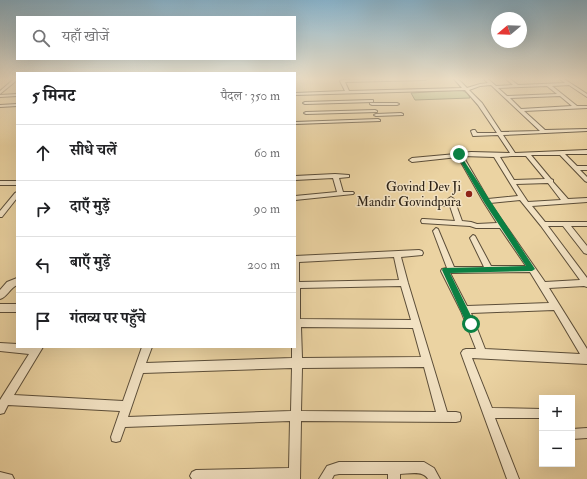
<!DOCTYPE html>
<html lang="hi">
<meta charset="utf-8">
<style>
body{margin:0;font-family:"IM FELL Double Pica","Noto Serif Devanagari",serif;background:#f6f6f6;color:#202124}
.controls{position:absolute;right:12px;bottom:12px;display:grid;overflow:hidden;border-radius:0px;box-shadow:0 4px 16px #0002}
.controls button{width:36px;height:36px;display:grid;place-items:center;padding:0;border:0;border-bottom:1px solid #e0e0e0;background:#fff;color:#202124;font:20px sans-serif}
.compass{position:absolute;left:491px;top:12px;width:36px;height:36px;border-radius:50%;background:#fff;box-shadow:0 4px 16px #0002;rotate:251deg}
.stop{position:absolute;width:12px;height:12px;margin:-9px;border:3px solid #0b8043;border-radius:50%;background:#fff}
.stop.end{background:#0b8043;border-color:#fff;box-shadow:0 1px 4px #0008}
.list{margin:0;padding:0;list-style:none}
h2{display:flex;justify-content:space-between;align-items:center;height:52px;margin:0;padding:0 16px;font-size:17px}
h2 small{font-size:13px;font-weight:400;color:#757577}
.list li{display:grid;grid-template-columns:26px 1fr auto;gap:12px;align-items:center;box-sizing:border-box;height:56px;padding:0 16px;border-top:1px solid #e0e0e0}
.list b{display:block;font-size:15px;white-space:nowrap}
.list em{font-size:13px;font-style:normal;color:#757577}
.icon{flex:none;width:22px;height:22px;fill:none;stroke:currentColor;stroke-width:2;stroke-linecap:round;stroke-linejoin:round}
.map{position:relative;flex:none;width:587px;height:479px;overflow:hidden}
.search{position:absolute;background:#fff;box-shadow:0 4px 16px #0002;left:16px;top:16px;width:280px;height:44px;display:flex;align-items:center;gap:10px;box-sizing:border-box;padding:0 14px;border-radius:0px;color:#757577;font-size:15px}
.panel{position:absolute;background:#fff;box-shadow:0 4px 16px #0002;left:16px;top:72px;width:280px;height:276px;border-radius:0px}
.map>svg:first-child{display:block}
</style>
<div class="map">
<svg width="587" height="479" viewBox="0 0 587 479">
<rect width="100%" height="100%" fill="#ebd3a2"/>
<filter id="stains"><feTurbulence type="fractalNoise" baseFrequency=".005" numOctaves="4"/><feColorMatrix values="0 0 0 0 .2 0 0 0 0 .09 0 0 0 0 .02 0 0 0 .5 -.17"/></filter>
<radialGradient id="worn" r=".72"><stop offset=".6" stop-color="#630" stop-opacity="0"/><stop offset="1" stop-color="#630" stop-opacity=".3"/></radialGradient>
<polygon fill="#b3bd88" stroke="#70704f" points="462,90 468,94 470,98 415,100 411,93"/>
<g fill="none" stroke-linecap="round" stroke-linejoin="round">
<g stroke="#5c4e39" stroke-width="2">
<g id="minor">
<polygon points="14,79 17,79 17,80 0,94 0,91"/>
<path d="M393,79H427L425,80L345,82L349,91L462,88L454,79H458L467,88L480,84L488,83L484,79H488L496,86L513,85L506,79H510L518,85L565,83L560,79H564L587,94V97L569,85L552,86L577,106H587V108L524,111L545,130L587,129V131L503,135L515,153L587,150V154H565L577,166H587V170H580L587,177V182L585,181L560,155H531L551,179L553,180V182L568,199L587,198V202L532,206L545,222H587V226H571L587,246V254L584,253L563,226H548L587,278V287L584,286L549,288L587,349V364L472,358L492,408L542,409V417L540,418H495L519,479H507L461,353L463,350L466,349H476L461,311L441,271L442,269L447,268L433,231L436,228L438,229L454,267H484L470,238L473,235L475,236L491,266H526L500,228H476L470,226L422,223L421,221L422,219H424L455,221L450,206H418L415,204L418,202H449L448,199L451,197L454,199L462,221L471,222L477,224L497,223L483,201L458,157L412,162L409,160L412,158L456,154L459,152L461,153L471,152L510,153L498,135L473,136L471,131L473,130H475L477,133H497L478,105L465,90L295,95V93L345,91L340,81L342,80ZM491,85L540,131L501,132L482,103L469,90L480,86ZM547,86L557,94L507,96L498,88ZM560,96L572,106L521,109L510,98ZM463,156L494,157L518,196L488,199ZM512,156H526L545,179L514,180L500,157ZM548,183L561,200L528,202L516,184ZM520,200L541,226L580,280L545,282L490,203ZM530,272L549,303L467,306L450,273ZM554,310L580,354L485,349L471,313Z"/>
<polygon points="17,94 17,96 0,97 0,95"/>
<polygon points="371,100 373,100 373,102 305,104 303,103 305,102"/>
<polygon points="370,103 397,103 399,104 397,105 372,105 370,104"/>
<polygon points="17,104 17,106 0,107 0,105"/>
<polygon points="375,110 377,111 377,112 306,114 304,113 306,112"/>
<polygon points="401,113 403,114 403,115 376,116 374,115 376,114"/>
<polygon points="378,119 380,120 380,121 295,124 295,122"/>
<polygon points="335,174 349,175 349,177 339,178 343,192 353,192 354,193 353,194 295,200 295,196 337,192 333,178 295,180 295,176"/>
<rect x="0" y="181" width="17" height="4"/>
<polygon points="17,192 17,198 2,217 0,217 0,211 15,193"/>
<path d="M419,250L422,251L423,253L422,255L401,257L408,283L447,412H456L460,413L461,417L460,421L456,422L301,421L300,479H192L190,476L192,472L196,470L289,468L290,421L125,427L120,441L116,442L112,441L111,437L120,411L8,405L4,413L0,414V400L29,354L0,351V343L17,344V347H43L14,395L123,401L142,347H152L146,363L292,358V347H295V256ZM394,257L399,280L299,282V262ZM401,286L411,320L300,319V288ZM301,327L413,328L421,357L302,358ZM424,367L436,412L301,411L302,368ZM292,368L291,411L128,417L143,373Z"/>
<path d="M17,278V285C10,288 7,297 0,299V290L7,282Z"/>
<rect x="0" y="304" width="17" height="8"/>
<polygon points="587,428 587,438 572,439 572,429"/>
<path d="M339,462H424L434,468L440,479H428C423,470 408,474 400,474V479H388V474H339L334,475L332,479H319L327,466Z"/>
<polygon points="0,472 12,475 14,479 0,479"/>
</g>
</g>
<use href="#minor" fill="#f2e2c3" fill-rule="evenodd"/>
</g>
<linearGradient id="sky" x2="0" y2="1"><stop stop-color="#88b5cf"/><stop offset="0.54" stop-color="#f6ebd5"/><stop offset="1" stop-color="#f6ebd5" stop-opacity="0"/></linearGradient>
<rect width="587" height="146" fill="url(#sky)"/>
<polygon fill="#0b8043" points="459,153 535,269 532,271 450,273 475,324 471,328 468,327 442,270 443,268 526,266 484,202 456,154"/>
<circle fill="#8f2418" stroke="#f2e2c3" stroke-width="1.5" cx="469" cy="194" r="4"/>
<g text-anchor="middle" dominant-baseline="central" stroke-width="3" stroke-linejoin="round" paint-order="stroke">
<g font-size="13" fill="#2c2216" stroke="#f2e2c3" text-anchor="end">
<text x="461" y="187">Govind Dev Ji<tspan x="461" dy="15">Mandir Govindpura</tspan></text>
</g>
</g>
<rect width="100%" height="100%" filter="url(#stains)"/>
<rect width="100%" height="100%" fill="url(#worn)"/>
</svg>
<div class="controls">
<button>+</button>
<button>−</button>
</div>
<svg class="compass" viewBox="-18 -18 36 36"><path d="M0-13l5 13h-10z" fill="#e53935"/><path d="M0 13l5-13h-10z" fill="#757577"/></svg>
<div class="stop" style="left:471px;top:324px"></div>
<div class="stop end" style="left:459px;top:154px"></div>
<div class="search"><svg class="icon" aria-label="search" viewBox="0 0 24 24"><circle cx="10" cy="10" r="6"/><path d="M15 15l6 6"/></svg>यहाँ खोजें</div>
<section class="panel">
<h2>5 मिनट<small>पैदल · 350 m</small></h2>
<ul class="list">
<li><svg class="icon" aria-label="ahead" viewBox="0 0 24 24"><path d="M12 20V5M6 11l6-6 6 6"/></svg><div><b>सीधे चलें</b></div><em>60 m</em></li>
<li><svg class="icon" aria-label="right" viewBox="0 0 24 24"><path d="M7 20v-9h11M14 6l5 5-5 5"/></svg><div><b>दाएँ मुड़ें</b></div><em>90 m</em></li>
<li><svg class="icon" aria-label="left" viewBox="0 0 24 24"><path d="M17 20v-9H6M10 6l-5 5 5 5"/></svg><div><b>बाएँ मुड़ें</b></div><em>200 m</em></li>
<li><svg class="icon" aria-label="arrive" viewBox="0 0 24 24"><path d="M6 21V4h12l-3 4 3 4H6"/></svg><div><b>गंतव्य पर पहुँचे</b></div></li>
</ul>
</section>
</div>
